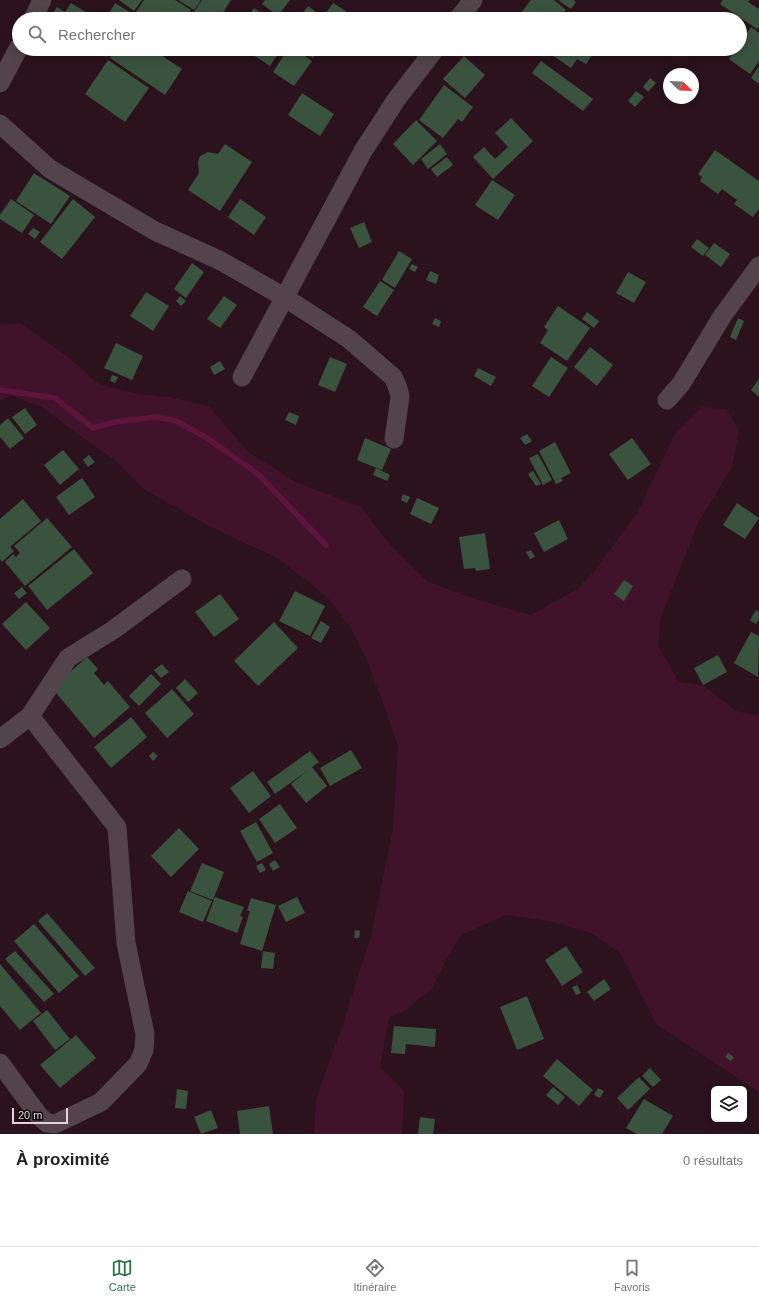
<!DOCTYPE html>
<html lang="fr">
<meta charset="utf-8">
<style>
body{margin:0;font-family:Helvetica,sans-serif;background:#f6f6f6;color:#202124}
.controls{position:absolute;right:12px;bottom:12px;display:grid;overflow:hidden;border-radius:6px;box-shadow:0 2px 10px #0003}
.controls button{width:36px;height:36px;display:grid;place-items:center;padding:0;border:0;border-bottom:1px solid #e0e0e0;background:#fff;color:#202124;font:20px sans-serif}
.compass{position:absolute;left:663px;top:68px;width:36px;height:36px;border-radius:50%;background:#fff;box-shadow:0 2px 10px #0003;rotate:113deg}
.scale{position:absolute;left:12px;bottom:10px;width:56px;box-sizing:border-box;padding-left:4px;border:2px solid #e5d3da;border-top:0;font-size:11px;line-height:14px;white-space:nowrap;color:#e5d3da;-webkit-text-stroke:3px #0c0407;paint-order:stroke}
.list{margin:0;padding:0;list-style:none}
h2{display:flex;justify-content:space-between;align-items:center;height:52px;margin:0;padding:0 16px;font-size:17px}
h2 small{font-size:13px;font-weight:400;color:#757577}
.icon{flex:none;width:22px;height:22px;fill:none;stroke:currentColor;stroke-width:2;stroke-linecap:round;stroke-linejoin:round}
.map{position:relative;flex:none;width:759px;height:1134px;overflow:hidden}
.search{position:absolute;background:#fff;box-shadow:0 2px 10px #0003;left:12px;right:12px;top:12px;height:44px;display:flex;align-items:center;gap:10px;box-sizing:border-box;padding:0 14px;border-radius:22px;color:#757577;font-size:15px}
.sheet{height:112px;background:#fff}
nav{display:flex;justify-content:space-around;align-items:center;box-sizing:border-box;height:56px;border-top:1px solid #e0e0e0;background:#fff;font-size:11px;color:#757577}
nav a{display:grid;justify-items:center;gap:2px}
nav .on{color:#337249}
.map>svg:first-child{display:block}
</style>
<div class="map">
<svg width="759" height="1134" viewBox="0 0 759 1134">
<rect width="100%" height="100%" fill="#2b121d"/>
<polygon fill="#40132a" points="20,323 67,356 99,384 138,394 170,397 210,407 248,452 296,482 361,507 386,540 427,581 469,597 531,615 577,589 593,573 638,511 674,435 702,407 726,409 739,430 732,467 698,523 661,617 658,645 679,682 703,685 736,711 759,716 759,1092 656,1024 620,953 591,933 549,921 506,915 461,935 447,959 432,988 405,1011 389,1017 380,1067 404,1091 402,1134 314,1134 316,1099 343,1024 371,936 393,828 398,746 383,703 366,658 351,628 327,597 279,559 207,525 145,490 112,458 76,433 42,407 12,396 0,400 0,324"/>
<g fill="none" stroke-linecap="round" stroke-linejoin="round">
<polyline stroke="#5e143c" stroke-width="5.5" points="0,390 55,398 93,428 114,422 157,417 176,421 207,438 258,474 326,545"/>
</g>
<g fill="#3a533f">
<polygon points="119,0 142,0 134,11"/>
<polygon points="144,0 175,0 191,10 185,19 131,19"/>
<polygon points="178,0 201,0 194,10"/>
<polygon points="202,0 231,0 219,19 196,19 191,16"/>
<polygon points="265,0 290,0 278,16 262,4"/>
<polygon points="531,0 554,0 566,10 559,19 526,19 520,14"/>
<polygon points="558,0 573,0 576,2 571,9"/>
<polygon points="723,0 750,0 748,2 759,9 759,27 757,29 720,4"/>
<polygon points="71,3 97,19 49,19 57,7 65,12"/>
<polygon points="115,3 133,14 130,19 106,19"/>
<polygon points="333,3 346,11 341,19 298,19 308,6 323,17"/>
<polygon points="254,8 270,19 250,19 248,17"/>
<polygon points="577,14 584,19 573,19"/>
<polygon points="751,27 759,33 759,61 750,74 729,59 736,49 740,49 740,43"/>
<polygon points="94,49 112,49 107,57"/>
<polygon points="116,49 152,49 182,69 165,95 110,58"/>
<polygon points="244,49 281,49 270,66"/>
<polygon points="288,49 295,49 312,61 294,86 273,72"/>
<polygon points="300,49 320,49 313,58"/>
<polygon points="543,49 596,49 586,64 577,59 571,68"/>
<polygon points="464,56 485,75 465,98 443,79"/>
<polygon points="108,60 149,88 125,122 85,94"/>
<polygon points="541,61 593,99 583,111 532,73"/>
<polygon points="759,66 759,84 751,78"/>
<polygon points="650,78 656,83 648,92 643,87"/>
<polygon points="444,85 473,107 462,122 458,119 443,138 419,120"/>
<polygon points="636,91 644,97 635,107 628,101"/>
<polygon points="302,93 334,114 320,136 288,115"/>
<polygon points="511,118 533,141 493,179 473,157 484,147 495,159 508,147 495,133"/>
<polygon points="416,120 437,141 413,165 393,144"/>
<polygon points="225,144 252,162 220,211 188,190 199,173 198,162 200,156 208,152 218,154"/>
<polygon points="440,144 447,154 428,169 421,159"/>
<polygon points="715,150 759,181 759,209 753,217 734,204 737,200 722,189 718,194 700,181 702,177 698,174"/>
<polygon points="447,157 453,165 437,177 431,169"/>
<polygon points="34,173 70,196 51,224 16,201"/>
<polygon points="492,180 515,195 498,220 475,205"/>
<polygon points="11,199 34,215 22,233 0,219 0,215"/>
<polygon points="73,199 95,217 62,259 40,242"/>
<polygon points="240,199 266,217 254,235 228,217"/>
<polygon points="364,222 372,242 359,248 350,228"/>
<polygon points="33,228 40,232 35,239 28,234"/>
<polygon points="697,239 709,248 703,256 691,247"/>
<polygon points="714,243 730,254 721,267 705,255"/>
<polygon points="399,251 412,259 395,288 382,280"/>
<polygon points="192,263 204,272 186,298 174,289"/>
<polygon points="412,264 418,267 415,272 409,269"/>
<polygon points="430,271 439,275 436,284 426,280"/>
<polygon points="628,272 646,282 634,303 616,293"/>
<polygon points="380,281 394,290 377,316 363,307"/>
<polygon points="146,292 169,306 153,331 130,316"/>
<polygon points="180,296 186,301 181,306 176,301"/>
<polygon points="224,296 237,305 220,328 207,319"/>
<polygon points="558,306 590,328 567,361 540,343 548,330 544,327"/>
<polygon points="587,312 599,321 594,328 582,319"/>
<polygon points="435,318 441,321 439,327 432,324"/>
<polygon points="738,318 744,321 736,340 730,337"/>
<polygon points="116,343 143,356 132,380 104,368"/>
<polygon points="590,347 613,365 597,386 574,367"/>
<polygon points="330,357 347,364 335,392 318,385"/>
<polygon points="551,357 568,368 549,397 532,386"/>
<polygon points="220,361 225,369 214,375 210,367"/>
<polygon points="478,368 496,377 491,386 474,376"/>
<polygon points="112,375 118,377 115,383 110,381"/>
<polygon points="759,379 759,397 751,390"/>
<polygon points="25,408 37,425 25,434 12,417"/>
<polygon points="289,412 299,416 296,425 285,420"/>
<polygon points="8,418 24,438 10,449 0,437 0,425"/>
<polygon points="527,434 532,441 525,445 520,438"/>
<polygon points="365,438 391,449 382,470 357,460"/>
<polygon points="632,438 651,464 628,480 609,454"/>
<polygon points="555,442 571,473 561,478 563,481 556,484 539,451"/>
<polygon points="63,450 79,469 60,485 44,465"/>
<polygon points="538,454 552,480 543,485 529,458"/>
<polygon points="89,455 95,462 88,467 83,460"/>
<polygon points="376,468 390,475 387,481 373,475"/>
<polygon points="533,471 541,484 536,486 528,474"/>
<polygon points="82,478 95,497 69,515 56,497"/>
<polygon points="403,494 410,497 407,503 401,500"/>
<polygon points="417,498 439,508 431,524 410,514"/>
<polygon points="23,499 41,521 10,547 14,551 2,562 0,559 0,519"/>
<polygon points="737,503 759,518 745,539 723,525"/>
<polygon points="47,518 72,547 25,586 5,562 13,554 16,557 20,553 14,546"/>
<polygon points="559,520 568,539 544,552 534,533"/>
<polygon points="485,533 490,569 476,571 475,568 464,569 459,537"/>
<polygon points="74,549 93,573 47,610 28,586"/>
<polygon points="531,550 535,557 530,559 526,552"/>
<polygon points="624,580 633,586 624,601 614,594"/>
<polygon points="22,587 27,593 19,599 14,593"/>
<polygon points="295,591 325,606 310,636 279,621"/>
<polygon points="220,594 239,619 214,637 195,612"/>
<polygon points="26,602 50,628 26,650 2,624"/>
<polygon points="756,610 759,612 759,619 756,624 750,620"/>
<polygon points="321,621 330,627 321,643 311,638"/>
<polygon points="274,622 298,648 258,686 234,661"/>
<polygon points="751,632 759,636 758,677 734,663"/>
<polygon points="718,655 727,672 703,685 694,668"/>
<polygon points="87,657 98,669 94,673 104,685 108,681 130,707 94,738 52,688"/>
<polygon points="162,664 169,672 161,678 154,670"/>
<polygon points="151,674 161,684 139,706 129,696"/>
<polygon points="185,679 198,693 188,702 176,688"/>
<polygon points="172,689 194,714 167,738 145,713"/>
<polygon points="131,717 147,737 111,768 94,747"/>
<polygon points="351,750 362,768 330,786 320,768"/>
<polygon points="310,751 319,762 312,767 327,786 306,803 291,784 307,771 275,794 267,782"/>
<polygon points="153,752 158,756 153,761 149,756"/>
<polygon points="253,771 271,796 249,813 230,788"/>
<polygon points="280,804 297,828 275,843 259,819"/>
<polygon points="256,822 273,853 257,862 240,831"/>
<polygon points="179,828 199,849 171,877 151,856"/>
<polygon points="275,860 280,867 273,871 269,864"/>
<polygon points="202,863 224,872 213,900 190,891"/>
<polygon points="262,863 266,870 260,873 256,866"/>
<polygon points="188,891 212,901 203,922 179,912"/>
<polygon points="215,897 244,907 240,916 243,917 237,933 206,921"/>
<polygon points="297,897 305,913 286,922 278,906"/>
<polygon points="251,898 276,905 262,951 240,944 250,911 247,911"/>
<polygon points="47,913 95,968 85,976 38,921"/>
<polygon points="34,924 79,976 59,993 14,941"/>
<polygon points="355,930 360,931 359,938 354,938"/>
<polygon points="566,946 583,972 562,986 545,960"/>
<polygon points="15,951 54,994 44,1002 5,959"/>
<polygon points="263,951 275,953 273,969 261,968"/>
<polygon points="0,964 41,1013 20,1030 0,1006"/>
<polygon points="604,979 611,989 594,1001 587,992"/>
<polygon points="577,985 581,993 576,995 572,987"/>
<polygon points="527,996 544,1039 517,1050 500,1007"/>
<polygon points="47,1010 70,1039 55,1050 33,1021"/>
<polygon points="394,1026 436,1029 435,1047 406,1044 405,1054 391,1053"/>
<polygon points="76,1035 96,1058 60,1088 40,1065"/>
<polygon points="728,1053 734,1057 731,1061 725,1057"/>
<polygon points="557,1059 593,1090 579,1106 543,1076"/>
<polygon points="650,1068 661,1080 653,1087 642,1076"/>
<polygon points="639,1077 650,1089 628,1110 617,1098"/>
<polygon points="553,1087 565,1097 558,1105 546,1095"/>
<polygon points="598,1088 604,1091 600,1098 594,1095"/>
<polygon points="177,1089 188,1091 186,1109 175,1108"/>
<polygon points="644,1099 673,1116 662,1134 637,1134 626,1128"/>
<polygon points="269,1106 273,1134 240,1134 237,1111"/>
<polygon points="211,1110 218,1128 201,1134 194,1117"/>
<polygon points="420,1117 435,1119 433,1134 418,1134"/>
</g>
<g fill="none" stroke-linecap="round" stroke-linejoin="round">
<g stroke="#52444a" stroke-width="19">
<polyline points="33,19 42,0"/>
<polyline points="458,19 473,0"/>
<polyline points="0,83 19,47"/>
<polyline points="0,124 50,169 155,231 221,261 284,297 349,339 393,377 398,388 400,397 394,439"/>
<polyline points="242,377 363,151 396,100 435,49"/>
<polyline points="667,400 681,384 723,315 759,266"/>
<polyline points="0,739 30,716 68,658 113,630 182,579"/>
<polyline points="0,1063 39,1116 47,1123 55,1124 101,1102 138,1064 144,1050 145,1034 126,943 117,827 30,716"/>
</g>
</g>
</svg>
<div class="controls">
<button><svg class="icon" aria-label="layers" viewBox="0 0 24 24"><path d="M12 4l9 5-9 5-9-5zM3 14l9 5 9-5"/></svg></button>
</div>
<svg class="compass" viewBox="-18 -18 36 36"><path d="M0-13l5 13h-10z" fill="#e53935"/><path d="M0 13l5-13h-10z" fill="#757577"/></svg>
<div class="scale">20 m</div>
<div class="search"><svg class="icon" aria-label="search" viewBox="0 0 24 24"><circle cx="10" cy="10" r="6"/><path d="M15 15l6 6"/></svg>Rechercher</div>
</div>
<section class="sheet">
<h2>À proximité<small>0 résultats</small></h2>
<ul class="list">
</ul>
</section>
<nav>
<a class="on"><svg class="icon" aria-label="map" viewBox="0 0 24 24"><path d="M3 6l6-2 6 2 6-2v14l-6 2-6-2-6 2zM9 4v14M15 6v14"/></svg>Carte</a>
<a><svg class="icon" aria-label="directions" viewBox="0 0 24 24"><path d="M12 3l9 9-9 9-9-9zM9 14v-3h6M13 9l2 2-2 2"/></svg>Itinéraire</a>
<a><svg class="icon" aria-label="saved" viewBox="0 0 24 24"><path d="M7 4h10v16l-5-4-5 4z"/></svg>Favoris</a>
</nav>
